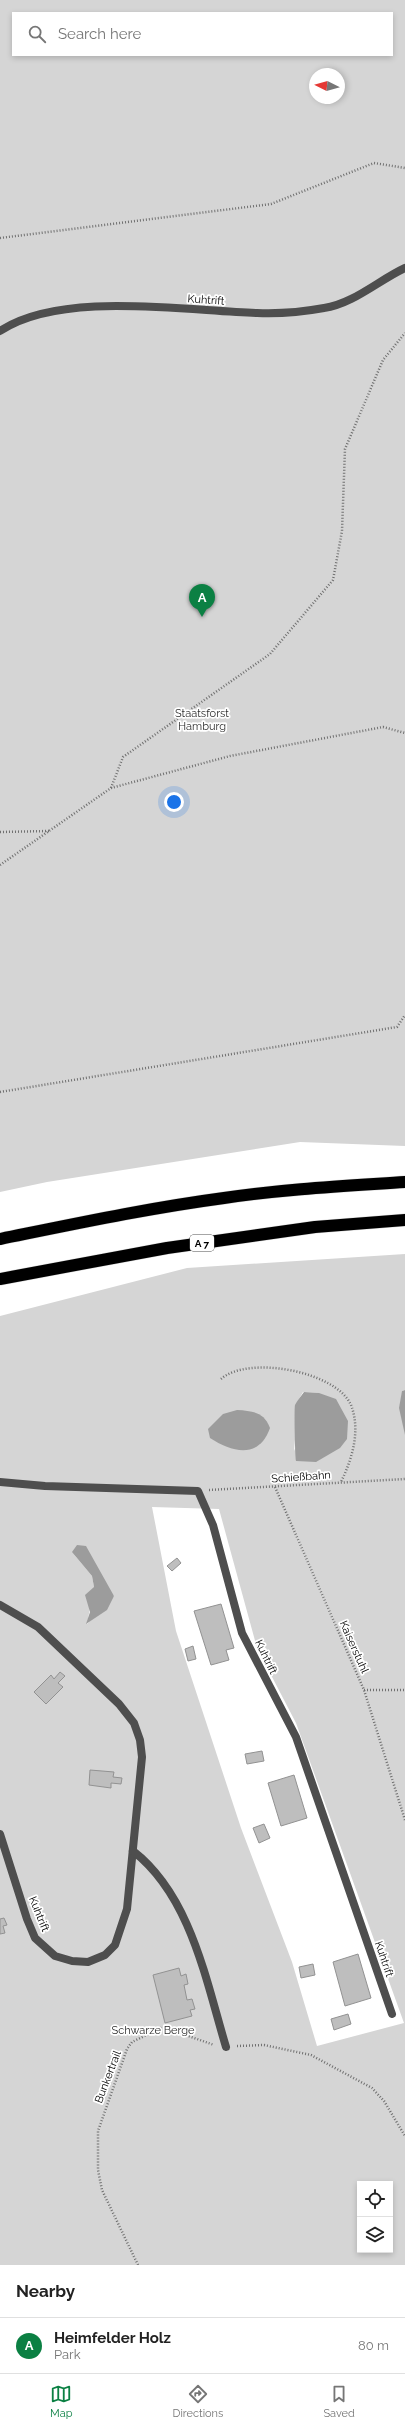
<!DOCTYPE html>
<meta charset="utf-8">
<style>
body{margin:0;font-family:Raleway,sans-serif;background:#f6f6f6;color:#222}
.controls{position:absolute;right:12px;bottom:12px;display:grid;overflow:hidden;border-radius:0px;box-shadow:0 2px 6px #0003}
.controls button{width:36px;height:36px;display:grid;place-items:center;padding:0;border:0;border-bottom:1px solid #e0e0e0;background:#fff;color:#222;font:20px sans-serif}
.compass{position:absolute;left:309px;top:68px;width:36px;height:36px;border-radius:50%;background:#fff;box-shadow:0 2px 6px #0003;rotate:275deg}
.you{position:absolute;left:174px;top:802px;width:14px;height:14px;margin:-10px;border:3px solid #fff;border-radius:50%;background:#1a73e8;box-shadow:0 0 0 6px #1a73e833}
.badge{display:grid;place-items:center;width:26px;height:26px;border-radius:50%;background:#0b8043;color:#fff;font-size:13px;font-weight:700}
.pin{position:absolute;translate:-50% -33px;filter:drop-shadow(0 1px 2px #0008)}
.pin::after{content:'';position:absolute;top:21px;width:14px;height:12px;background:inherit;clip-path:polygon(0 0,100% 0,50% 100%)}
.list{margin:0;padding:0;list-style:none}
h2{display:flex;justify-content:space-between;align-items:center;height:52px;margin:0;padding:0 16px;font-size:17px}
h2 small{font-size:13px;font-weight:400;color:#767676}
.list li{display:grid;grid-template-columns:26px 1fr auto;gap:12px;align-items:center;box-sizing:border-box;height:56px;padding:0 16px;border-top:1px solid #e0e0e0}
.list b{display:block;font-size:15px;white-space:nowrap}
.list p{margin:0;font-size:13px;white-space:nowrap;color:#767676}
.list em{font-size:13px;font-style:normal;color:#767676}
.icon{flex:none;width:22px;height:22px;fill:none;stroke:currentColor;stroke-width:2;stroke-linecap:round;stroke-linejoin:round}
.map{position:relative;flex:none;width:405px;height:2265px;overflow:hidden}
.search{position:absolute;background:#fff;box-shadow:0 2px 6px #0003;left:12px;right:12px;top:12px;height:44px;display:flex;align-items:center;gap:10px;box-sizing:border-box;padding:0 14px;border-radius:0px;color:#767676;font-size:15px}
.sheet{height:108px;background:#fff}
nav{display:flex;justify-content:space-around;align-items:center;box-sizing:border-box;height:56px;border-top:1px solid #e0e0e0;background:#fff;font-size:11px;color:#767676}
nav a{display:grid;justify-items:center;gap:2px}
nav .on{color:#0b8043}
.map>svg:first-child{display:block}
</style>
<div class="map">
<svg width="405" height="2265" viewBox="0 0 405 2265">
<rect width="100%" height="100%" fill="#fff"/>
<g fill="#d5d5d5" fill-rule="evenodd">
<path d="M0,0H405V1146L300,1142L47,1182L0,1192ZM13,13H392V55H13ZM315,74H339V98H315Z"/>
<path d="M405,1254V1390L402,1391L405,1435V2265H0V1316L187,1268ZM303,1392L319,1393L294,1451L296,1428L295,1406ZM152,1507L219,1509L257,1648L296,1723L404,2023L317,2046L292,1962L241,1828L176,1631ZM72,1552L114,1596L87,1624L94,1587L92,1576ZM360,2184H390V2250H360Z"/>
</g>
<g fill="#9c9c9c">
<polygon points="405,1390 405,1435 399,1408 402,1391"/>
<path d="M304,1392L319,1393L336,1399L348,1421L347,1439L340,1448L316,1462L296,1461C295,1456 294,1408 295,1405C297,1401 301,1396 304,1392Z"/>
<path d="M237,1410C253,1411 264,1412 270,1428C259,1459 233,1453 210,1438L208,1429L223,1414Z"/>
<polygon points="77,1545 86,1546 114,1596 107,1610 86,1624 90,1612 85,1595 94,1587 92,1576 72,1552"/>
</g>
<g fill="#bebebe" stroke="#929292">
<polygon points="177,1558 181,1563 172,1571 167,1566"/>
<polygon points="221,1604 234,1648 226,1650 229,1660 211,1665 194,1611"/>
<polygon points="193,1646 196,1659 188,1661 185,1649"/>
<polygon points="60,1672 65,1676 58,1683 63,1687 46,1704 34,1692 51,1675 54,1679"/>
<polygon points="262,1751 264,1761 247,1764 245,1754"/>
<polygon points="90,1770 114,1772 113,1777 122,1778 121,1784 111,1783 111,1788 89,1785"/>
<polygon points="294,1775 307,1818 281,1826 268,1783"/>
<polygon points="264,1824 270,1838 259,1843 253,1828"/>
<polygon points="4,1918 7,1925 3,1926 5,1933 0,1934 0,1919"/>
<polygon points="358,1954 371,1998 345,2006 333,1962"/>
<polygon points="313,1964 315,1975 301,1978 299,1967"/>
<polygon points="179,1968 181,1976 186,1974 188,1984 184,1985 187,2000 192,1999 195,2009 190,2010 192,2016 165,2023 153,1975"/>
<polygon points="348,2014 351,2024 334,2030 331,2019"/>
</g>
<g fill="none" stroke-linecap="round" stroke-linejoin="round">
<g stroke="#dbdbdb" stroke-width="13">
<g id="highway">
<path d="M0,1239C74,1224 149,1208 224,1198C284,1189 345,1186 405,1182"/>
<polyline points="0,1279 167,1248 315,1227 405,1220"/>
</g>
</g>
<g stroke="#707070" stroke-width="2.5" stroke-dasharray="1 2" stroke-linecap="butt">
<polyline points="0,238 271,204 374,163 405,168"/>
<polyline points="111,788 123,757 270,654 333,580 342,531 345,449 383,360 405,333"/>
<polyline points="0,832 49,831"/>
<polyline points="0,865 111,788 230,756 383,727 405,733"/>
<polyline points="0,1092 397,1027 405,1015"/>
<path d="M221,1379C248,1355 336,1371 351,1405C361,1431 352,1459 341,1482"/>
<polyline points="275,1487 364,1690 405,1820"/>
<polyline points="209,1490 405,1479"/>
<polyline points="364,1690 405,1690"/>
<polyline points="237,2046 264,2045 311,2055 372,2088 384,2101 405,2136"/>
<polyline points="138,2265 102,2190 98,2170 98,2131 127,2049 132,2042 163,2027 214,2045"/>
</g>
<g stroke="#4e4e4e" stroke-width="8">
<polyline points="0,1605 38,1627 119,1704 134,1723 140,1740 142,1757 127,1909 115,1945 105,1955 88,1962 72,1961 55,1956 35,1938 27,1919 0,1834"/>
<path d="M133,1851C191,1896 206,1981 226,2047"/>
</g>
<g stroke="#4e4e4e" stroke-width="8">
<path d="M0,331C61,290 186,311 257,313C279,314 302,312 324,308C353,304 379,280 405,268"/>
<polyline points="0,1482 45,1486 198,1491 213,1525 242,1633 296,1737 392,2014"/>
</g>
<use href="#highway" stroke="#000" stroke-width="12"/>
</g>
<g text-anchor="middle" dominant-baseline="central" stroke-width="3.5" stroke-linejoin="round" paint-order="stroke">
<rect fill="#fff" stroke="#4c4c4c" stroke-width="1" x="190" y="1235" width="24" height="16" rx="3"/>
<g font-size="10" font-weight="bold" fill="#000">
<text x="202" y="1243">A 7</text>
</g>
<g font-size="11" fill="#000" stroke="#fff">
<text transform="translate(206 300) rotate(4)">Kuhtrift</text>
<text transform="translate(301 1477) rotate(-4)">Schießbahn</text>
<text transform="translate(354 1647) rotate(66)">Kaiserstuhl</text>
<text transform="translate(266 1657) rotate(64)">Kuhtrift</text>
<text transform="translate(39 1914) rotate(68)">Kuhtrift</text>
<text transform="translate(384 1959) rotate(71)">Kuhtrift</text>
<text transform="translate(108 2077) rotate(-69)">Bunkertrail</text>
</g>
<g font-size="11" fill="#2c2c2c" stroke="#fff">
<text x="202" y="713">Staatsforst<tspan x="202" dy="13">Hamburg</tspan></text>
<text x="153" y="2030">Schwarze Berge</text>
</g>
</g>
</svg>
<div class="controls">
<button><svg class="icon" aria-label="locate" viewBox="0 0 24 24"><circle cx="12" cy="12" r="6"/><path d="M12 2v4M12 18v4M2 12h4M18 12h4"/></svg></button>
<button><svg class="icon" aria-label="layers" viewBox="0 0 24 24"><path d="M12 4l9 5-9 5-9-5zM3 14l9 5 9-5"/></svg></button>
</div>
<svg class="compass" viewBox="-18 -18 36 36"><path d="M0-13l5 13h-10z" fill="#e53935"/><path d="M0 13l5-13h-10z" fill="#767676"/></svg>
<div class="you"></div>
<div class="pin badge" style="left:202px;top:617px">A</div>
<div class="search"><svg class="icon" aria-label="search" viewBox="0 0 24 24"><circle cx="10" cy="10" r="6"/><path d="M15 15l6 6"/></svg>Search here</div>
</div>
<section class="sheet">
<h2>Nearby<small></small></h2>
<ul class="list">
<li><span class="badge">A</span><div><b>Heimfelder Holz</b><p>Park</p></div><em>80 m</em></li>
</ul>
</section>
<nav>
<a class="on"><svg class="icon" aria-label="map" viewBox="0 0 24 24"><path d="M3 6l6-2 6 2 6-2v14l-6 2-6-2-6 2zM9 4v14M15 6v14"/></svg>Map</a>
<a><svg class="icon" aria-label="directions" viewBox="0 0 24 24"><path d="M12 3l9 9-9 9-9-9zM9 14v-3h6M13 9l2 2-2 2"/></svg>Directions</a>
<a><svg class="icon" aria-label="saved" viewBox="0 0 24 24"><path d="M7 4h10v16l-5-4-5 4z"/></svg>Saved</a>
</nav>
